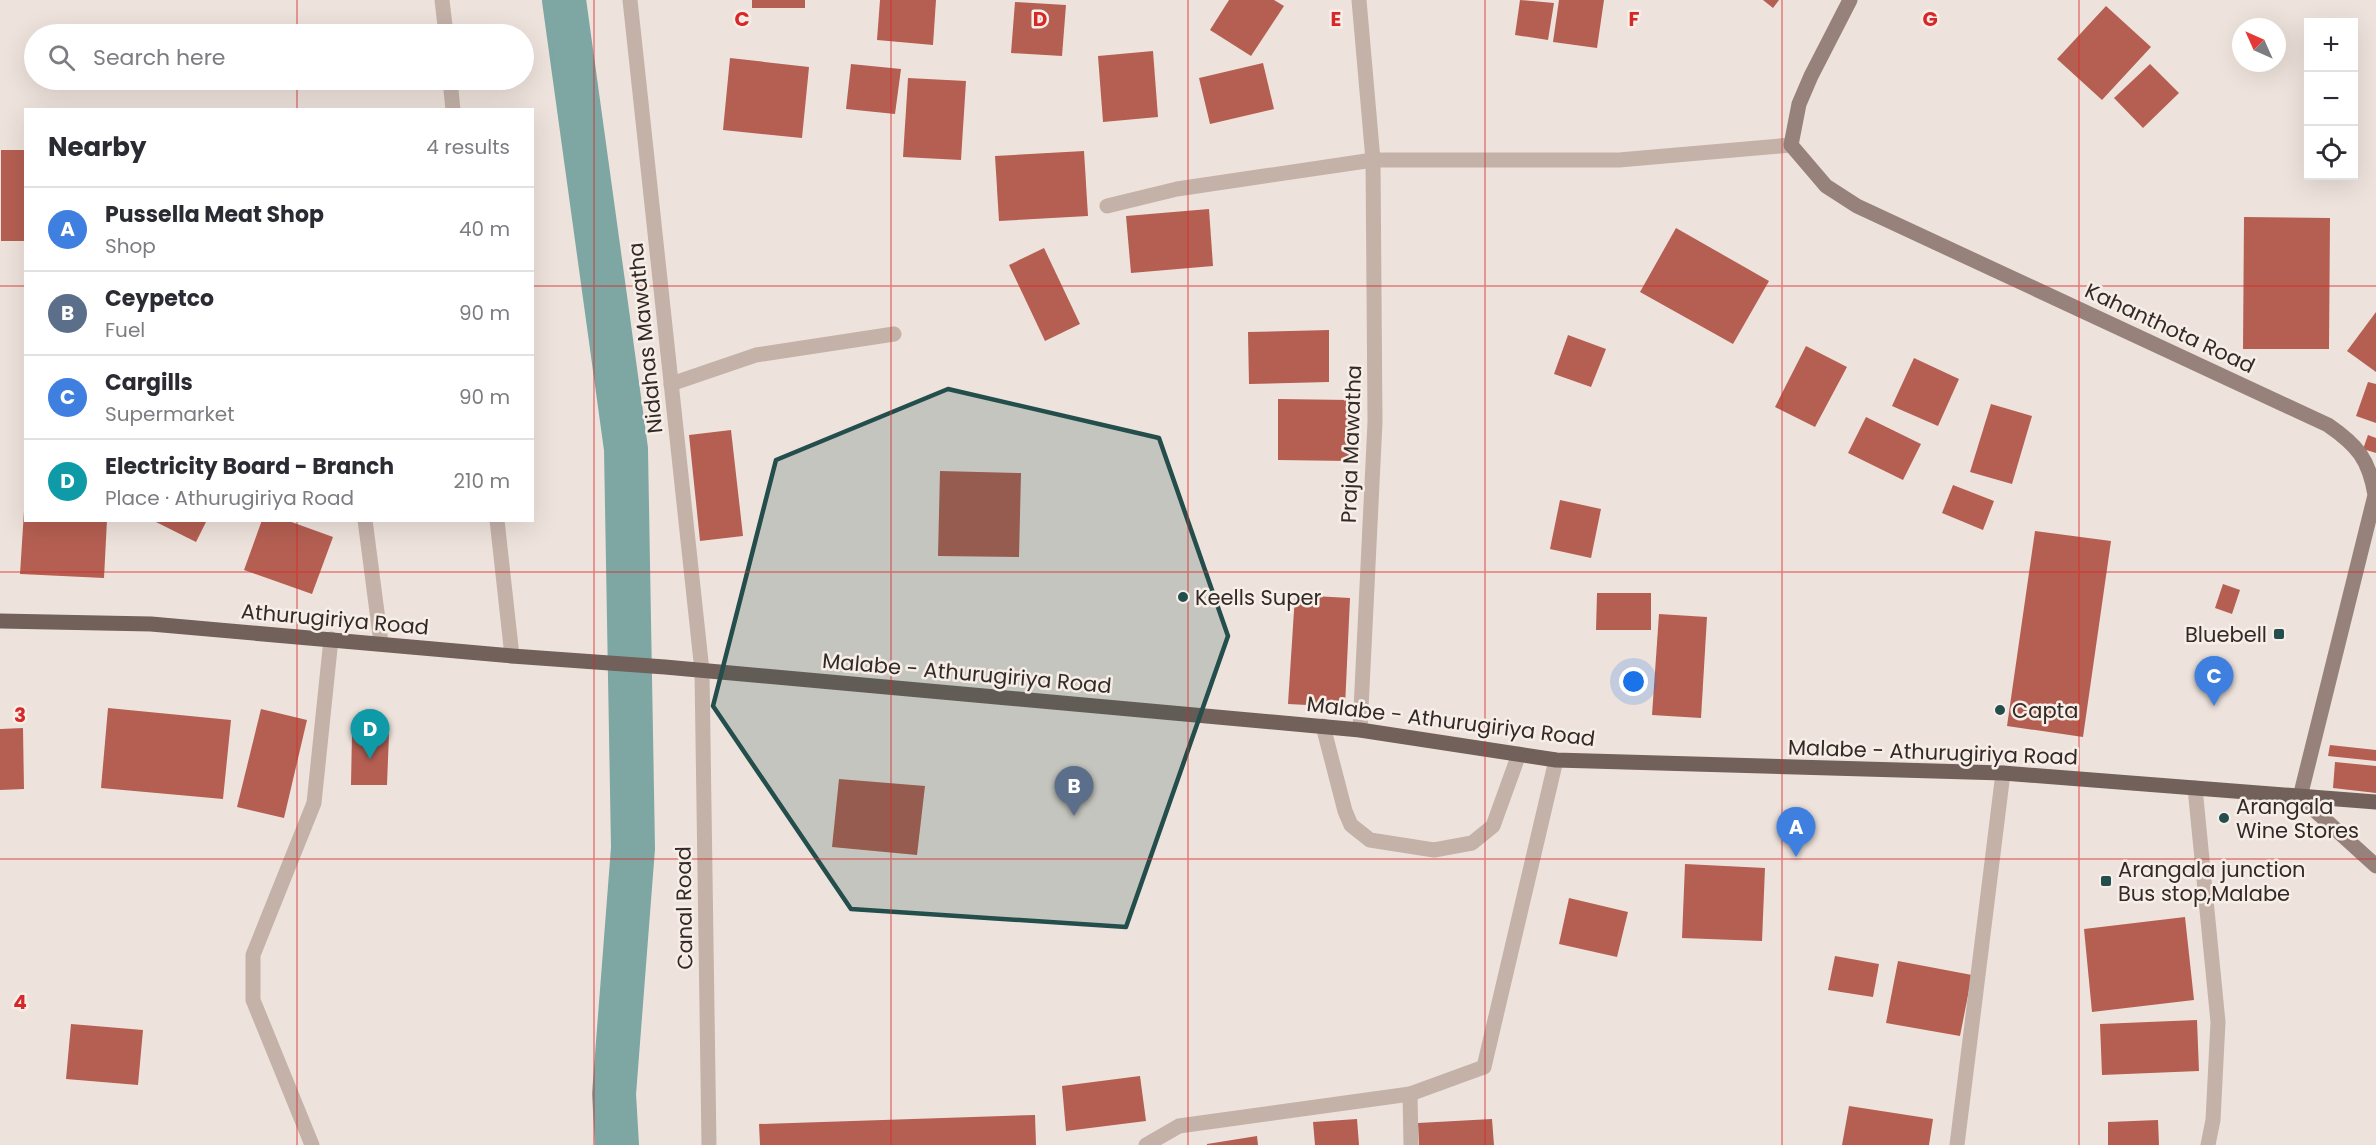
<!DOCTYPE html>
<meta charset="utf-8">
<style>
body{margin:0;font-family:Poppins,sans-serif;background:#f2f2f3;color:#2b2b33}
.controls{position:absolute;right:18px;top:18px;display:grid;overflow:hidden;border-radius:0px;box-shadow:0 6px 24px #0002}
.controls button{width:54px;height:54px;display:grid;place-items:center;padding:0;border:0;border-bottom:2px solid #e1e1e2;background:#fff;color:#2b2b33;font:30px sans-serif}
.compass{position:absolute;left:2232px;top:18px;width:54px;height:54px;border-radius:50%;background:#fff;box-shadow:0 6px 24px #0002;rotate:315deg}
.you{position:absolute;left:1634px;top:682px;width:21px;height:21px;margin:-15px;border:4px solid #fff;border-radius:50%;background:#1a73e8;box-shadow:0 0 0 9px #1a73e833}
.badge{display:grid;place-items:center;width:39px;height:39px;border-radius:50%;background:#1a73e8;color:#fff;font-size:20px;font-weight:700}
.pin{position:absolute;translate:-50% -50px;filter:drop-shadow(0 2px 3px #0008)}
.pin::after{content:'';position:absolute;top:32px;width:21px;height:18px;background:inherit;clip-path:polygon(0 0,100% 0,50% 100%)}
.list{margin:0;padding:0;list-style:none}
h2{display:flex;justify-content:space-between;align-items:center;height:78px;margin:0;padding:0 24px;font-size:26px}
h2 small{font-size:20px;font-weight:400;color:#7c7c81}
.list li{display:grid;grid-template-columns:39px 1fr auto;gap:18px;align-items:center;box-sizing:border-box;height:84px;padding:0 24px;border-top:2px solid #e1e1e2}
.list b{display:block;font-size:22px;white-space:nowrap}
.list p{margin:0;font-size:20px;white-space:nowrap;color:#7c7c81}
.list em{font-size:20px;font-style:normal;color:#7c7c81}
.icon{flex:none;width:33px;height:33px;fill:none;stroke:currentColor;stroke-width:2;stroke-linecap:round;stroke-linejoin:round}
.map{position:relative;flex:none;width:2376px;height:1145px;overflow:hidden}
.search{position:absolute;background:#fff;box-shadow:0 6px 24px #0002;left:24px;top:24px;width:510px;height:66px;display:flex;align-items:center;gap:15px;box-sizing:border-box;padding:0 21px;border-radius:33px;color:#7c7c81;font-size:22px}
.panel{position:absolute;background:#fff;box-shadow:0 6px 24px #0002;left:24px;top:108px;width:510px;height:414px;border-radius:0px}
.map>svg:first-child{display:block}
</style>
<div class="map">
<svg width="2376" height="1145" viewBox="0 0 2376 1145">
<rect width="100%" height="100%" fill="#eee3dc"/>
<g fill="none" stroke-linecap="round" stroke-linejoin="round">
<polyline stroke="#7ea7a4" stroke-width="44" points="564,0 626,449 633,848 614,1094 617,1145"/>
</g>
<g fill="#b55f52">
<rect x="752" y="0" width="53" height="8"/>
<polygon points="880,0 936,0 933,45 877,40"/>
<polygon points="1229,0 1274,0 1284,6 1251,56 1210,30"/>
<polygon points="1520,0 1554,3 1548,40 1515,35"/>
<polygon points="1559,0 1604,0 1597,48 1553,42"/>
<polygon points="1763,0 1779,0 1773,8"/>
<polygon points="1015,2 1066,5 1062,56 1011,53"/>
<polygon points="2106,6 2151,47 2102,100 2057,59"/>
<polygon points="1153,51 1158,117 1103,122 1098,56"/>
<polygon points="730,58 809,67 802,138 723,130"/>
<polygon points="1263,63 1274,109 1210,124 1199,78"/>
<polygon points="851,64 901,69 895,114 846,109"/>
<polygon points="2150,64 2179,93 2143,128 2114,98"/>
<polygon points="908,78 966,81 961,160 903,157"/>
<rect x="1" y="150" width="25" height="91"/>
<polygon points="1084,151 1088,216 999,221 995,156"/>
<polygon points="1209,209 1213,266 1131,273 1126,216"/>
<polygon points="2244,217 2330,218 2329,349 2243,349"/>
<polygon points="1676,228 1769,281 1733,344 1640,292"/>
<polygon points="1044,248 1080,324 1045,341 1009,265"/>
<polygon points="2376,312 2376,372 2347,351"/>
<polygon points="1329,330 1329,382 1249,384 1248,332"/>
<polygon points="1568,335 1606,349 1591,387 1554,374"/>
<polygon points="1806,346 1847,367 1815,427 1775,407"/>
<polygon points="1914,358 1959,379 1938,426 1892,406"/>
<polygon points="2368,382 2376,384 2376,423 2356,416"/>
<polygon points="1278,399 1350,400 1349,461 1278,460"/>
<polygon points="1991,404 2032,416 2012,484 1970,472"/>
<polygon points="1866,417 1921,444 1903,480 1848,453"/>
<polygon points="731,430 743,536 700,541 689,435"/>
<polygon points="2368,435 2376,438 2376,453 2363,449"/>
<polygon points="940,471 1021,473 1019,557 938,556"/>
<polygon points="1953,485 1994,501 1983,530 1942,513"/>
<polygon points="1560,500 1601,509 1591,558 1550,549"/>
<polygon points="24,511 26,511 26,520 107,520 104,578 20,574"/>
<polygon points="152,520 207,520 196,542"/>
<polygon points="262,520 286,520 333,537 312,594 244,570"/>
<polygon points="2035,531 2111,541 2083,737 2007,726"/>
<polygon points="2223,584 2240,590 2232,614 2215,608"/>
<polygon points="1597,593 1651,593 1651,630 1596,630"/>
<polygon points="1295,595 1350,598 1345,707 1288,704"/>
<polygon points="1659,614 1707,617 1701,718 1652,715"/>
<polygon points="108,708 231,720 223,799 101,788"/>
<polygon points="261,709 307,720 284,818 237,807"/>
<polygon points="23,728 24,789 0,790 0,729"/>
<polygon points="352,733 389,734 387,785 351,785"/>
<polygon points="2330,745 2376,750 2376,761 2328,756"/>
<polygon points="2335,762 2376,766 2376,793 2333,788"/>
<polygon points="839,779 925,786 917,855 832,847"/>
<polygon points="1685,864 1765,868 1762,941 1682,938"/>
<polygon points="1569,898 1628,912 1617,957 1559,944"/>
<polygon points="2185,917 2194,1000 2092,1012 2084,929"/>
<polygon points="1835,956 1879,964 1873,997 1828,990"/>
<polygon points="1898,961 1972,975 1960,1036 1886,1023"/>
<polygon points="2197,1020 2199,1071 2102,1075 2100,1024"/>
<polygon points="71,1024 143,1030 138,1085 66,1079"/>
<polygon points="1140,1076 1146,1121 1066,1131 1062,1086"/>
<polygon points="1849,1106 1933,1119 1929,1145 1842,1145"/>
<polygon points="1035,1115 1036,1145 760,1145 759,1124"/>
<polygon points="1357,1119 1359,1145 1315,1145 1313,1122"/>
<polygon points="1492,1119 1494,1145 1419,1145 1418,1123"/>
<polygon points="2158,1120 2159,1145 2108,1145 2108,1122"/>
<polygon points="1257,1136 1258,1145 1207,1145 1207,1144"/>
</g>
<g fill="none" stroke-linecap="round" stroke-linejoin="round">
<g stroke="#c4b2a9" stroke-width="15">
<polyline points="671,384 756,355 894,334"/>
<polyline points="365,520 381,643"/>
<polyline points="1323,726 1345,811 1351,825 1370,840 1434,850 1472,843 1493,826 1519,754"/>
</g>
<g stroke="#c4b2a9" stroke-width="15">
<polyline points="442,0 446,34"/>
<polyline points="630,0 702,671 709,1145"/>
<polyline points="1359,0 1373,160 1375,422 1360,730"/>
<polyline points="450,80 453,110"/>
<polyline points="1107,206 1177,189 1373,160 1619,160 1791,145"/>
<polyline points="497,520 512,656"/>
<polyline points="2195,788 2218,1022 2213,1120 2208,1145"/>
<polyline points="1410,1094 1411,1145"/>
<polyline points="312,1145 253,1000 253,955 314,803 331,639"/>
<polyline points="1146,1145 1179,1126 1410,1094 1484,1067 1556,760"/>
<polyline points="1957,1145 2003,773"/>
</g>
<path stroke="#97827b" stroke-width="15" d="M1850,0L1811,76L1799,104L1791,145L1826,186L1857,206L2328,425C2357,445 2369,459 2375,495L2300,797L2376,866"/>
<polyline stroke="#72605b" stroke-width="15" points="0,621 151,624 512,656 665,667 1360,730 1556,760 2003,773 2376,802"/>
</g>
<path fill="#234e4c" fill-opacity="0.2" stroke="#234e4c" stroke-width="4.5" stroke-linejoin="round" d="M948,389L1159,438L1228,636L1126,927L851,909L713,706L776,460Z"/>
<path fill="none" stroke="#d62828" stroke-width="1.5" stroke-opacity="0.55" d="M297,0V34M594,0V1145M891,0V1145M1188,0V1145M1485,0V1145M1782,0V1145M2079,0V1145M297,80V110M0,286H26M532,286H2376M297,520V1145M0,572H2376M0,859H2376"/>
<g fill="#234e4c" stroke="#f6eee7" stroke-width="2">
<circle cx="1183" cy="597" r="6"/>
<rect x="2273" y="628" width="12" height="12" rx="3"/>
<circle cx="2000" cy="710" r="6"/>
<circle cx="2224" cy="818" r="6"/>
<rect x="2100" y="875" width="12" height="12" rx="3"/>
</g>
<g text-anchor="middle" dominant-baseline="central" stroke-width="5" stroke-linejoin="round" paint-order="stroke">
<g font-size="21" fill="#332a28" stroke="#f6eee7">
<text transform="translate(2170 328) rotate(25)">Kahanthota Road</text>
<text transform="translate(645 338) rotate(-96)">Nidahas Mawatha</text>
<text transform="translate(1351 444) rotate(-88)">Praja Mawatha</text>
<text transform="translate(335 619) rotate(5)">Athurugiriya Road</text>
<text transform="translate(967 673) rotate(5)">Malabe - Athurugiriya Road</text>
<text transform="translate(1451 721) rotate(7)">Malabe - Athurugiriya Road</text>
<text transform="translate(1933 752) rotate(2)">Malabe - Athurugiriya Road</text>
<text transform="translate(684 908) rotate(-91)">Canal Road</text>
</g>
<g font-size="21" fill="#332a28" stroke="#f6eee7" text-anchor="start">
<text x="1195" y="597">Keells Super</text>
<text x="2267" y="634" text-anchor="end">Bluebell</text>
<text x="2012" y="710">Capta</text>
<text x="2236" y="806">Arangala<tspan x="2236" dy="24">Wine Stores</tspan></text>
<text x="2118" y="869">Arangala junction<tspan x="2118" dy="24">Bus stop,Malabe</tspan></text>
</g>
</g>
<g font-size="20" text-anchor="middle" font-weight="bold" fill="#d62828" stroke="#f6eee7" stroke-width="5" stroke-linejoin="round" paint-order="stroke">
<text x="742" y="26">C</text>
<text x="1040" y="26">D</text>
<text x="1336" y="26">E</text>
<text x="1634" y="26">F</text>
<text x="1930" y="26">G</text>
<text x="20" y="722">3</text>
<text x="20" y="1009">4</text>
</g>
</svg>
<div class="controls">
<button>+</button>
<button>−</button>
<button><svg class="icon" aria-label="locate" viewBox="0 0 24 24"><circle cx="12" cy="12" r="6"/><path d="M12 2v4M12 18v4M2 12h4M18 12h4"/></svg></button>
</div>
<svg class="compass" viewBox="-18 -18 36 36"><path d="M0-13l5 13h-10z" fill="#e53935"/><path d="M0 13l5-13h-10z" fill="#7c7c81"/></svg>
<div class="you"></div>
<div class="pin badge" style="left:1796px;top:857px;background:#3f7fe0">A</div>
<div class="pin badge" style="left:1074px;top:816px;background:#5c6f8a">B</div>
<div class="pin badge" style="left:2214px;top:706px;background:#3f7fe0">C</div>
<div class="pin badge" style="left:370px;top:759px;background:#0f9aa8">D</div>
<div class="search"><svg class="icon" aria-label="search" viewBox="0 0 24 24"><circle cx="10" cy="10" r="6"/><path d="M15 15l6 6"/></svg>Search here</div>
<section class="panel">
<h2>Nearby<small>4 results</small></h2>
<ul class="list">
<li><span class="badge" style="background:#3f7fe0">A</span><div><b>Pussella Meat Shop</b><p>Shop</p></div><em>40 m</em></li>
<li><span class="badge" style="background:#5c6f8a">B</span><div><b>Ceypetco</b><p>Fuel</p></div><em>90 m</em></li>
<li><span class="badge" style="background:#3f7fe0">C</span><div><b>Cargills</b><p>Supermarket</p></div><em>90 m</em></li>
<li><span class="badge" style="background:#0f9aa8">D</span><div><b>Electricity Board - Branch</b><p>Place · Athurugiriya Road</p></div><em>210 m</em></li>
</ul>
</section>
</div>
